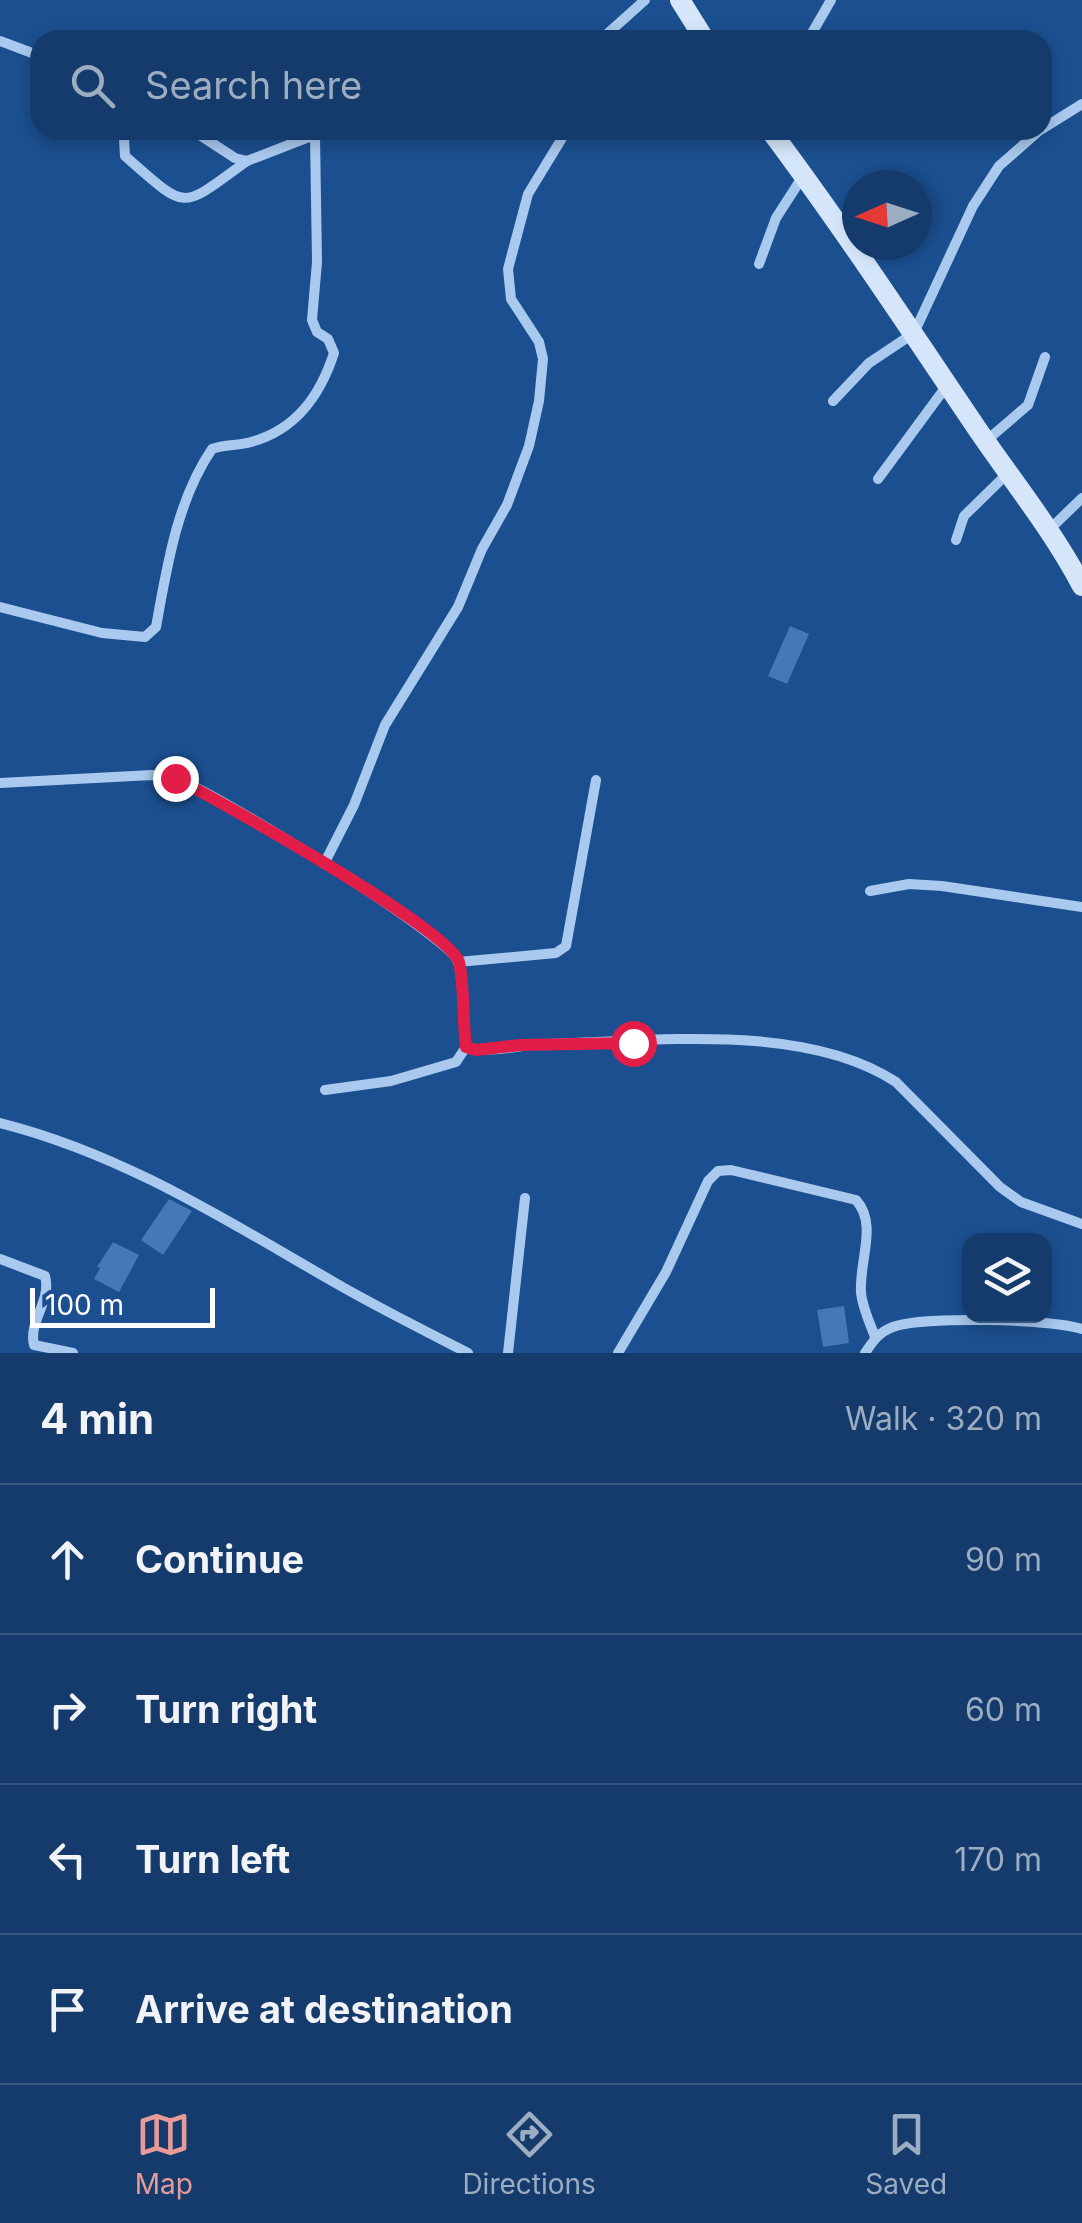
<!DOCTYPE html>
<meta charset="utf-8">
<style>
body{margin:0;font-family:Inter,sans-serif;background:#1d4271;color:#f1f3f6}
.controls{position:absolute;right:30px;bottom:30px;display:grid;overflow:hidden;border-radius:20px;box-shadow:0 5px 15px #0003}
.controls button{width:90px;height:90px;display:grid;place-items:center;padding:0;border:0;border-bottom:2px solid #33557e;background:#143b6b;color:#f1f3f6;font:50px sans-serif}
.compass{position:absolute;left:842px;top:170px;width:90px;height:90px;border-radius:50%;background:#143b6b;box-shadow:0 5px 15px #0003;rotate:267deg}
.scale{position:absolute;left:30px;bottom:25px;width:185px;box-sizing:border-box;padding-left:10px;border:5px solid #fff;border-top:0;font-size:28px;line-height:35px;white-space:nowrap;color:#fff;-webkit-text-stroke:8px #1b4f8f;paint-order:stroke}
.stop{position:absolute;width:30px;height:30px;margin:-22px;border:8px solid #e11d48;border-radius:50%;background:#fff}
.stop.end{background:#e11d48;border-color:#fff;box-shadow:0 2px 10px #0008}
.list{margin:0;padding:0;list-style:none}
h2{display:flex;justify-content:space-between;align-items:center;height:130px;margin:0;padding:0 40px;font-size:42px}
h2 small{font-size:32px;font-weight:400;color:#9dadc1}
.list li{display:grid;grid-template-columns:65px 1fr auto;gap:30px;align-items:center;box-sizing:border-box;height:150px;padding:0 40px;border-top:2px solid #33557e}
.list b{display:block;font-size:38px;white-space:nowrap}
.list em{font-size:32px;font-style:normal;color:#9dadc1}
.icon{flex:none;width:55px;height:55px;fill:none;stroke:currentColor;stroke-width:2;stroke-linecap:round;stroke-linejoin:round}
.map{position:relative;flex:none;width:1082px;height:1353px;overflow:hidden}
.search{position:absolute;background:#143b6b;box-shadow:0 5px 15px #0003;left:30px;right:30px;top:30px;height:110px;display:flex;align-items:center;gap:25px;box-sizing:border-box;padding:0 35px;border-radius:30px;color:#9dadc1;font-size:38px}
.sheet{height:730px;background:#143b6b}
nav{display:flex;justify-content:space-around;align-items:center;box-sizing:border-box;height:140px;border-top:2px solid #33557e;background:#143b6b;font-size:28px;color:#9dadc1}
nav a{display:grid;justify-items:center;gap:5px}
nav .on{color:#e69b98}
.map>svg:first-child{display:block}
</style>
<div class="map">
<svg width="1082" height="1353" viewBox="0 0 1082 1353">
<rect width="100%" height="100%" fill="#1b4f8f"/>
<g fill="#4478b7">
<polygon points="790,626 809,634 787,684 768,676"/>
<polygon points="169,1199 192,1211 163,1255 141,1240"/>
<polygon points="113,1242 139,1255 119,1292 94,1279 100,1268 97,1267"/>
<polygon points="844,1306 849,1343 823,1347 817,1310"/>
</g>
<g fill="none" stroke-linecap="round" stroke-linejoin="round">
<g stroke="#a9c9ee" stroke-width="10">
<polyline points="582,40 606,35 645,0"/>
<polyline points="808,40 831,0"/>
<polyline points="0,41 40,56"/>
<polyline points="1042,129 1082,104"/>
<path d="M130,130L124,139L125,156C189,212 179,210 247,161"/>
<polyline points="192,130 235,158 247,161 327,130"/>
<polyline points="759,264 776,218 803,176"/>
<polyline points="833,401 869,363 914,333 973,206 999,166 1040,130"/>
<polyline points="986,441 1028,405 1045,357"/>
<polyline points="878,479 948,384"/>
<polyline points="1049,530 1082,498"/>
<polyline points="956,540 964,516 1008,473"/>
<path d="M0,607L102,633L145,637L156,627C167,567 177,500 212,449C225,444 238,446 251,442C296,430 320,396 334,353L328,339L317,332L312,320L317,262L315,135"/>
<path d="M0,783L152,775C159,776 168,776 175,778C210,789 450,936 458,962C464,980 463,1025 466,1047L456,1062L391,1081L325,1090"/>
<polyline points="324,864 354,805 385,725 458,607 482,549 507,505 529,446 539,401 543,359 539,342 511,299 508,269 528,194 567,130"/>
<polyline points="870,891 909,884 942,886 1082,907"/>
<polyline points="458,962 556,953 566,946 596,780"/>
<path d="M466,1047C489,1054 518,1045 542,1044C650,1042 803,1021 896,1082L1000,1187L1021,1202L1082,1224"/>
<path d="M0,1123C124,1154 229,1222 339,1285C381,1309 425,1331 468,1353"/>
<path d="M0,1259L45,1276C52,1301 28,1321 34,1345L73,1353"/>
<polyline points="508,1353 525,1198"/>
<path d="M618,1353L666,1272L708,1181L718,1171L731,1170L856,1200C878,1224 859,1261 861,1292C862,1307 870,1323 875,1337"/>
<path d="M865,1353C873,1341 879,1332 893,1327C920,1316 1054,1319 1082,1329"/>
</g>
<g stroke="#d6e6fa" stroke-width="20">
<polyline points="680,0 705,40"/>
<path d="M770,130C844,229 911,331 980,433C1015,484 1053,531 1082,586"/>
</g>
</g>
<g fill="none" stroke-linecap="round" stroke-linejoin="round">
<path stroke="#e11d48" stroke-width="12" d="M175,778C218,800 447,928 459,962C464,980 463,1025 466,1047L476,1050L520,1045L633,1043"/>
</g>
</svg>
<div class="controls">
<button><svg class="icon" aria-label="layers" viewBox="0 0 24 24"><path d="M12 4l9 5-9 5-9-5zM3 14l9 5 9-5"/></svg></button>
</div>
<svg class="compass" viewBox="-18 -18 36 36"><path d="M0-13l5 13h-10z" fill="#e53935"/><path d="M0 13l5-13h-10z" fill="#9dadc1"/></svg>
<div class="scale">100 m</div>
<div class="stop" style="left:633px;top:1043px"></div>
<div class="stop end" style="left:175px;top:778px"></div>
<div class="search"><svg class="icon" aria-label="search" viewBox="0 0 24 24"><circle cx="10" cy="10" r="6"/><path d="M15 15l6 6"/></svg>Search here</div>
</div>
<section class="sheet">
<h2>4 min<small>Walk · 320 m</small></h2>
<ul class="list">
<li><svg class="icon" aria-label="ahead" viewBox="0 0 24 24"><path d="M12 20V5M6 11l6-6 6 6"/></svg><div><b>Continue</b></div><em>90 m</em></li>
<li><svg class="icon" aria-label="right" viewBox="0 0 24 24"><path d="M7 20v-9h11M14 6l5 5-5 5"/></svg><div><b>Turn right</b></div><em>60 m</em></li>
<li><svg class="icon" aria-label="left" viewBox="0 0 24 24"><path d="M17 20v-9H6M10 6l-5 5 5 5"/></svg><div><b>Turn left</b></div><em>170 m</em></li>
<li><svg class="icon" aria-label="arrive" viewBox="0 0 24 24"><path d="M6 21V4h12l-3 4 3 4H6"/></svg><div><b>Arrive at destination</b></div></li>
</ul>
</section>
<nav>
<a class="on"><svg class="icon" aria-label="map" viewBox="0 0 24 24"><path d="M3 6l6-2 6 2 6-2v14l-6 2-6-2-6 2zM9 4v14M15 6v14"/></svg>Map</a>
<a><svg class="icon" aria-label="directions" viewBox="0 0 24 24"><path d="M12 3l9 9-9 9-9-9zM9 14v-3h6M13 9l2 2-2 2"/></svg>Directions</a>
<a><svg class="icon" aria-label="saved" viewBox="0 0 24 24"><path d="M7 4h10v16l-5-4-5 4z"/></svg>Saved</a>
</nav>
